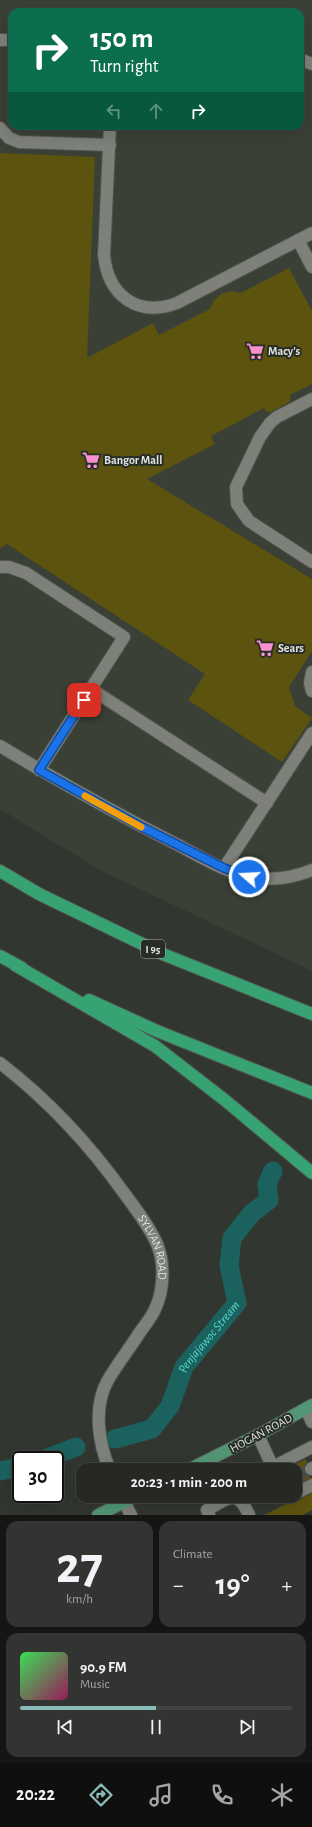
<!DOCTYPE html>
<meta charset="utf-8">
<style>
:root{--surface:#262824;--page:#323431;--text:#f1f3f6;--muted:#a4a6a6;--line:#424441;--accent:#8bbbb9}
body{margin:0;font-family:"Alegreya Sans",sans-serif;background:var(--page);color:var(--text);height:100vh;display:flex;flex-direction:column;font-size:15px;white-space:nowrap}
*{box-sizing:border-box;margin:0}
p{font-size:13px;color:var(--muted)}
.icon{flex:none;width:22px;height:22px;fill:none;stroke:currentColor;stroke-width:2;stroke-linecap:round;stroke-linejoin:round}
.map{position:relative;height:1515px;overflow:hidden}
.side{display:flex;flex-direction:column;gap:6px;padding:6px;background:#151614;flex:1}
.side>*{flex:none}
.hud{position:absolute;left:8px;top:8px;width:296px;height:122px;border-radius:12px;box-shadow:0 4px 16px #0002,0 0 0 1px var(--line);background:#0b6e4f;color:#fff;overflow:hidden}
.speed{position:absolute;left:12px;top:1451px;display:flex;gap:8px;font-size:20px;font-weight:700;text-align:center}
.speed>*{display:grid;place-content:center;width:52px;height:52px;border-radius:50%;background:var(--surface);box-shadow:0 4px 16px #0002,0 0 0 1px var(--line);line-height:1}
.speed .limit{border:2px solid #111;border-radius:6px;background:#fff;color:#111}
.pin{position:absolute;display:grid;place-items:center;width:34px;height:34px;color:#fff;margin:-17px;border-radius:8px;box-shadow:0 2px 6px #0006}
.me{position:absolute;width:44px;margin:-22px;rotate:289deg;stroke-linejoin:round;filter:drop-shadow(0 0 3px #0008)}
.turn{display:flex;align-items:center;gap:14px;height:84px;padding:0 16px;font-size:18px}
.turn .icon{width:52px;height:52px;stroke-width:2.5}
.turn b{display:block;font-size:28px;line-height:34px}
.lanes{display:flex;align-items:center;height:38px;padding:0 16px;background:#0003;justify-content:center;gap:20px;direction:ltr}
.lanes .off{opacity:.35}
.big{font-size:30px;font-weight:700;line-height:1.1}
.side .card{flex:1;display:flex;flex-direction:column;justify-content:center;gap:6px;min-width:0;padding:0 14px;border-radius:12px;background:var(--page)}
.side .dial{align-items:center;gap:0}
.dial b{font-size:52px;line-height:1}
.song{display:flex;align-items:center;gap:12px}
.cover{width:48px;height:48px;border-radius:6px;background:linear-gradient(135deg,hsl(130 70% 55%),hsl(330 70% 35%))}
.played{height:4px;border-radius:2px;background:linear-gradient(90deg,var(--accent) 50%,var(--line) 50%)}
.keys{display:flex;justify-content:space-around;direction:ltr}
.heat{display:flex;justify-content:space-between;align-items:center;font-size:22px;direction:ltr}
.side .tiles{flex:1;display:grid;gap:6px;grid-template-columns:1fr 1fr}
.card:last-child{grid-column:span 2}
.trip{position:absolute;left:76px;top:1463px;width:226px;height:40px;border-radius:12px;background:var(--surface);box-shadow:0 4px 16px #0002,0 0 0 1px var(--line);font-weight:700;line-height:40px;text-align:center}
.tabs{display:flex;height:64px;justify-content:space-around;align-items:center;background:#0f100e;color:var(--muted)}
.tabs .icon{width:28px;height:28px}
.tabs .on{color:var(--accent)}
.tabs b{font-size:18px;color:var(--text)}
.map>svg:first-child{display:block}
</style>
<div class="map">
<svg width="312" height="1515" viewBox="0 0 312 1515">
<rect width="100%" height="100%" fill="#323630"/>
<path fill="#3a4035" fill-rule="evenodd" d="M 0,0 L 312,0 L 312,971 L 100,870 L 0,809 ZM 12,12 L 300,12 L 300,126 L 12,126 Z"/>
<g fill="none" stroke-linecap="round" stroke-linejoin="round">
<g stroke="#1b625e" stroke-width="19">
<path id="s1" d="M 115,1439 L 152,1429 L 170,1406 L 184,1367 L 237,1303 L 229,1266 L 232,1238 L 252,1213 L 269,1200 L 267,1184 L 273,1171"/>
<polyline points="42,1460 76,1447"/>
<polyline points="0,1471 21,1467"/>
</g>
</g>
<g fill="#5c530e">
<polygon points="0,153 95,157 87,358 153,323 159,335 210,309 214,300 221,294 232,291 241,293 289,268 312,311 312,384 290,395 291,398 289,402 271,412 266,412 264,408 211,436 215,444 147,479 312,579 312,651 289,687 295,706 312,718 282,762 188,700 205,674 7,544 0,548"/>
<polygon points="306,1459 307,1462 304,1467 304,1471 306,1475 312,1478 295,1485 295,1470 284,1470"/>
<polygon points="312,1493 312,1510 302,1515 264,1515 292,1501 298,1501"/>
</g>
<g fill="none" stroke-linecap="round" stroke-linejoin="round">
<polyline stroke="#4c504a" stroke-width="12" stroke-dasharray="12 6" stroke-linecap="butt" points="295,1476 311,1469"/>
<g stroke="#51544f" stroke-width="14">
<g id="minor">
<polyline points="0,40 12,40"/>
<polyline points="300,59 312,64"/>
<path d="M 110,126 L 104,255 C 108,295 137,318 177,303 L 312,233"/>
<polyline points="0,128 9,138 19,142 110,145"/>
<polyline points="298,240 312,267"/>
<polyline points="312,399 277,417 270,423 260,437 236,487 237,504 249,521 312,562"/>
<polyline points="0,567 9,567 26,573 124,637 39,770"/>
<polyline points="312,672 310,683 312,691"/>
<polyline points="91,689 267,803"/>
<path d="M 0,746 C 58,781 117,814 178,845 C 201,857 225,872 250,877 C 271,881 292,878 312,870"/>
<polyline points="224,868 312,733"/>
<path id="s2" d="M 0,1063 C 48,1100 89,1144 124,1193 C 136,1209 149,1226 157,1244 C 165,1263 164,1291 155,1309 C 152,1317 145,1325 140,1332 C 130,1348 118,1363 108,1380 C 93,1406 98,1443 110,1470"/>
<polyline points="306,1409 312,1422"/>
<polyline points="258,1435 274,1470"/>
<polyline points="273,1467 312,1447"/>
<polyline points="311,1469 312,1468"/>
<polyline points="295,1494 312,1485"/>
<polyline points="121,1496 131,1515"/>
<path d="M 209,1515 L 207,1510 C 228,1498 237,1488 249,1515"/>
</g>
</g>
<g stroke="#51544f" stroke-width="14">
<g id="major">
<polyline points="188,1470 262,1433 312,1405"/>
<polyline points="98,1515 136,1496"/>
</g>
</g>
<g stroke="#51544f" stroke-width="14">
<g id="highway">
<polyline points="0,871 39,894 165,955 312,1014"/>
<polyline points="0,956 22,968"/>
<polyline points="15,965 155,1046 226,1101 312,1173"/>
<polyline points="89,1000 157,1031 312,1093"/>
</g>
</g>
<use href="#minor" stroke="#7d817a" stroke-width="12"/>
<use href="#major" stroke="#539575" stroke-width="12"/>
<use href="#highway" stroke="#37a272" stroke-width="12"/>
</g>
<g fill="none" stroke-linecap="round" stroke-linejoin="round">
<g stroke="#114b97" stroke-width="10">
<polyline id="route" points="84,700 39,770 142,827 224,868 249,877"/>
</g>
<use href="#route" stroke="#1a73e8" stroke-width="7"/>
<polyline stroke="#f59e0b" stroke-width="7" points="85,796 141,827"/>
</g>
<defs>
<g id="supermarket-bare" transform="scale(1.38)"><path d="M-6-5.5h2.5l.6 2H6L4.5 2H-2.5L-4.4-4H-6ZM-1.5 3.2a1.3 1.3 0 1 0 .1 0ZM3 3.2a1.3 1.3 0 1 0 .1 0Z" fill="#f790ce" stroke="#282c26" stroke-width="2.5" paint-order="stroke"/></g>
</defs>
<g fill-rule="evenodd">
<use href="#supermarket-bare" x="255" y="351"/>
<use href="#supermarket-bare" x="91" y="460"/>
<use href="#supermarket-bare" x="265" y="648"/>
</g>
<g text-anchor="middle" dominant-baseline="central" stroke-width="4" stroke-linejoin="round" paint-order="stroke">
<rect fill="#282c26" stroke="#a8aba7" stroke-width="1" x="141" y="940" width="24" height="18" rx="3"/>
<g font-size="11" font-weight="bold" fill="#dfe2de">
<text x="153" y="949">I 95</text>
</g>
<g font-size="12" font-weight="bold" fill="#dfe2de" stroke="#282c26" text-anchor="start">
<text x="268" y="351">Macy's</text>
<text x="104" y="460">Bangor Mall</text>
<text x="278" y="648">Sears</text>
</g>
<g font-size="12" fill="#dfe2de" stroke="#282c26">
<text stroke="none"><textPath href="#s2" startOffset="243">SYLVAN ROAD</textPath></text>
<text transform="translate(261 1433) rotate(-28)">HOGAN ROAD</text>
</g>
<g font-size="13" font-style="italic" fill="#51d6ce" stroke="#282c26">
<text stroke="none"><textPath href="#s1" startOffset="148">Penjajawoc Stream</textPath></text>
</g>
</g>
</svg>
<div class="speed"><div class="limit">30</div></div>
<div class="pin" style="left:84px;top:700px;background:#d93025"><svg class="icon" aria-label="arrive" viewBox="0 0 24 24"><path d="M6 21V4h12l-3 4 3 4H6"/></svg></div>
<svg class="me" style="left:249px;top:877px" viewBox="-20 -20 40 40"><circle r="17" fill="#1a73e8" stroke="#fff" stroke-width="3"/><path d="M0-11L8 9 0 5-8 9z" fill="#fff"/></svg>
<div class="trip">20:23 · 1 min · 200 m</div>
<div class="hud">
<div class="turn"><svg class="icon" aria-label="right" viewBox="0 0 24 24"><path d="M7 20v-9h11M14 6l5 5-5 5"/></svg><div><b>150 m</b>Turn right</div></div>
<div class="lanes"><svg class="icon off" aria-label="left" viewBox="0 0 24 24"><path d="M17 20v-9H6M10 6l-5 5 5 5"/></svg><svg class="icon off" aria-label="ahead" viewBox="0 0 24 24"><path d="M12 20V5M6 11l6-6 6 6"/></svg><svg class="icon" aria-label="right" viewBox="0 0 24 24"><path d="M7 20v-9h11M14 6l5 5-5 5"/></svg></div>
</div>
</div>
<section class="side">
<div class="tiles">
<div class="card dial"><b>27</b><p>km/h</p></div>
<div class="card"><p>Climate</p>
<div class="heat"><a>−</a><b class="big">19°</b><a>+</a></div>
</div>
<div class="card">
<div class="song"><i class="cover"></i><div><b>90.9 FM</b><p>Music</p></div></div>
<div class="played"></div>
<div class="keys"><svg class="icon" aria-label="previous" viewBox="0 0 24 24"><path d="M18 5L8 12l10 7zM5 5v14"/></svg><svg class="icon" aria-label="pause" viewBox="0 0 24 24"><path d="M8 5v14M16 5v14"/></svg><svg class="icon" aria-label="next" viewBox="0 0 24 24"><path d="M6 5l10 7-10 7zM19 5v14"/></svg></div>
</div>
</div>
</section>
<nav class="tabs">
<b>20:22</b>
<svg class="icon on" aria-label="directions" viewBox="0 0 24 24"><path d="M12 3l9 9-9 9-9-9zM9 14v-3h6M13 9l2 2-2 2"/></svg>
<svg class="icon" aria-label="music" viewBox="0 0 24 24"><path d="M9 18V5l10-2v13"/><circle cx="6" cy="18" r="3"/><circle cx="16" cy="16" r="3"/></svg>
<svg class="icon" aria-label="phone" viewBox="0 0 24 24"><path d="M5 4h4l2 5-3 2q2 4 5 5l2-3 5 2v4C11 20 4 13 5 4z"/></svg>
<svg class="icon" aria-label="climate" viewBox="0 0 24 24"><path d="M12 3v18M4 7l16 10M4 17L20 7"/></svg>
</nav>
